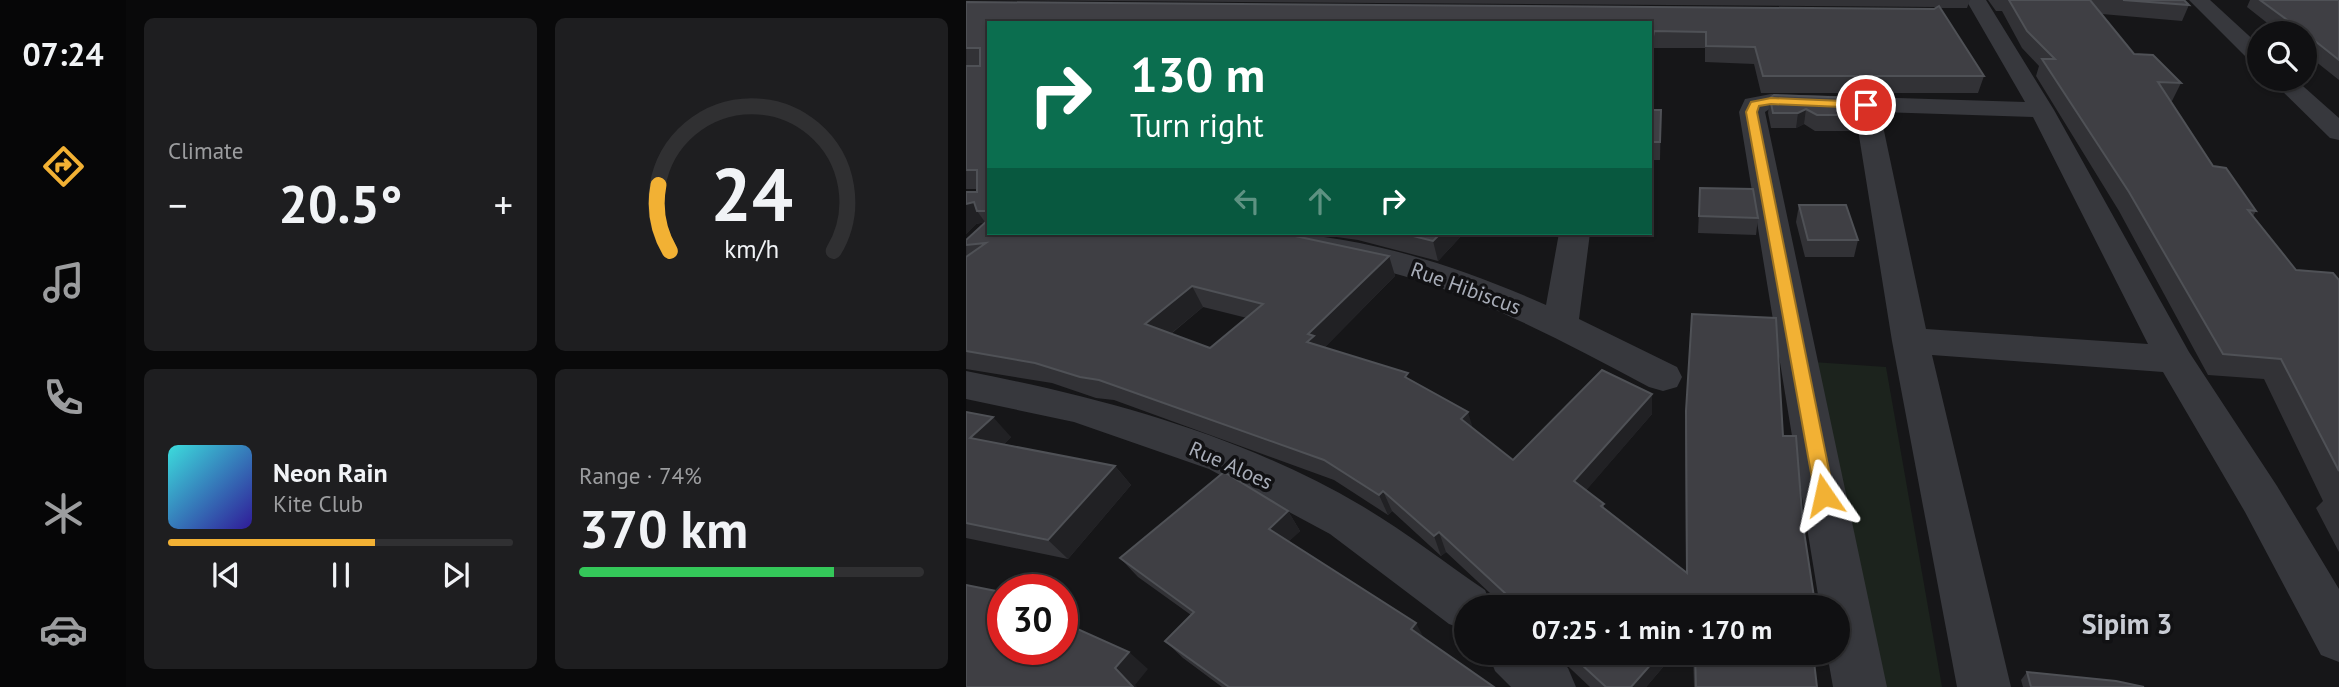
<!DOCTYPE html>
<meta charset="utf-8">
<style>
:root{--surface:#101012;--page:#1e1e20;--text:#f1f3f6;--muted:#9c9d9f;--line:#303032;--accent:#f2b134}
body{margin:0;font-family:"PT Sans",sans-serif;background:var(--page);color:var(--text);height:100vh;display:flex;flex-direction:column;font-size:26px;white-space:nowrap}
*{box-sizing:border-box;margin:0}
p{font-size:23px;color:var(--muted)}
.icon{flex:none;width:38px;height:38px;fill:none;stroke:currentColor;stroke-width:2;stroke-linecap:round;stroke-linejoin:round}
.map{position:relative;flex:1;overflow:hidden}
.details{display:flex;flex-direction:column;gap:18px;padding:18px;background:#09090a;width:840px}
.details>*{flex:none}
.guide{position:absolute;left:21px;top:21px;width:665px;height:214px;border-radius:0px;box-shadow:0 2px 5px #0004,0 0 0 2px var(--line);background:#0b6e4f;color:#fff;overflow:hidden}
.controls{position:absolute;left:1281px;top:21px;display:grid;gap:14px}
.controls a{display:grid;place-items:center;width:70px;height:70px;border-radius:50%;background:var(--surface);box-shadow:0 2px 5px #0004,0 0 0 2px var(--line);font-size:35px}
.speed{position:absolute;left:21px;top:574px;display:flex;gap:14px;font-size:35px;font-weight:700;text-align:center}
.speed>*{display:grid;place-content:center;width:91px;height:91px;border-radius:50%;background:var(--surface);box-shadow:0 2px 5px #0004,0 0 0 2px var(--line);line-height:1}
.speed .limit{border:10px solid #d22;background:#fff;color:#111}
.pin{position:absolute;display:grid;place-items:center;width:60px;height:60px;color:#fff;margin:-30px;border:4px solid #fff;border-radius:50%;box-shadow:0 2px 7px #0007}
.me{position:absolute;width:77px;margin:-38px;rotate:349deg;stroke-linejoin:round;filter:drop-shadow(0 0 5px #0008)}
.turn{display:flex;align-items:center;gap:24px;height:147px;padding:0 28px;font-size:32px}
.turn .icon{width:91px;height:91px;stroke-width:2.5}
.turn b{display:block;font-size:49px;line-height:60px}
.lanes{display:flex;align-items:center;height:66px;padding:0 28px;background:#0003;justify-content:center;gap:35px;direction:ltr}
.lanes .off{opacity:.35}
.big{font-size:52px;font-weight:600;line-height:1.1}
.details .card{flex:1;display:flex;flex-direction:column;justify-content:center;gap:10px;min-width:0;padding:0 24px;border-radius:10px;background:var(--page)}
.details .dial{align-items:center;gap:0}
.dial svg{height:182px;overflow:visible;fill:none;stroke:var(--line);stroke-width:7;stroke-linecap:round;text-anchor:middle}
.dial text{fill:var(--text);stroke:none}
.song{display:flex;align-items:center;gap:21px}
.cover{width:84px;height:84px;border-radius:10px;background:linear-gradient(135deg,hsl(180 70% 55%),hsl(250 70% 35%))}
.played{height:7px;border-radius:4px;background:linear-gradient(90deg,var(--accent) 60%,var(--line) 60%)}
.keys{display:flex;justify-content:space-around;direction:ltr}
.heat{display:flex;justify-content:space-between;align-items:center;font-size:38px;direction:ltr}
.charge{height:10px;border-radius:5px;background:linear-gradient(90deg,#34c759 74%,var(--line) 0)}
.details .tiles{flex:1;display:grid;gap:18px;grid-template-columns:repeat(2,1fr)}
.trip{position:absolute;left:488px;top:595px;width:396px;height:70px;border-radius:35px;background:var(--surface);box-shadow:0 2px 5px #0004,0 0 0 2px var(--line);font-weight:600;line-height:70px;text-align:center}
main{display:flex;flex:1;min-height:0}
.tabs{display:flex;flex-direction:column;width:126px;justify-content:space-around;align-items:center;background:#060607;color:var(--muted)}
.tabs .icon{width:49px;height:49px}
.tabs .on{color:var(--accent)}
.tabs b{font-size:32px;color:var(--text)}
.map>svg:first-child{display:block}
</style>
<main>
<nav class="tabs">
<b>07:24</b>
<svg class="icon on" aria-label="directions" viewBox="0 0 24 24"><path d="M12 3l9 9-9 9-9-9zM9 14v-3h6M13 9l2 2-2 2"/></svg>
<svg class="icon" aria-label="music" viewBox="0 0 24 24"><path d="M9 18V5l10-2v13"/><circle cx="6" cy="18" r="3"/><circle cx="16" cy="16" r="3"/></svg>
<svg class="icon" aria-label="phone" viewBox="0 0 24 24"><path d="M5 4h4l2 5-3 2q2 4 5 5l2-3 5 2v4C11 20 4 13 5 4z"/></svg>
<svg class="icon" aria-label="climate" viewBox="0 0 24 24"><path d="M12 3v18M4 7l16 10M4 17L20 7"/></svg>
<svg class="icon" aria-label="car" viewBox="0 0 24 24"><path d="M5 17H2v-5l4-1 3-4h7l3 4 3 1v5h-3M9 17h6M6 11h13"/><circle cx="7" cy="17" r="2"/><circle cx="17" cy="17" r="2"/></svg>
</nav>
<section class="details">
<div class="tiles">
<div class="card"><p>Climate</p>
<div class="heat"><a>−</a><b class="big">20.5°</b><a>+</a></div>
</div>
<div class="card dial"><svg viewBox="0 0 100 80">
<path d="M14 69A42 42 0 1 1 86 69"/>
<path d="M14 69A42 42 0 0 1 9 40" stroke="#f2b134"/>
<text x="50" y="56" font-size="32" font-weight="700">24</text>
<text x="50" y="72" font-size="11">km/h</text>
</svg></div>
<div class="card">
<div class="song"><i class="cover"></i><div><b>Neon Rain</b><p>Kite Club</p></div></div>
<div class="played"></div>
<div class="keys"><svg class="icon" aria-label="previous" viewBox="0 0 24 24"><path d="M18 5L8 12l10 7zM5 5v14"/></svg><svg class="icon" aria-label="pause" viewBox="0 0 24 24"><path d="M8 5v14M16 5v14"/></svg><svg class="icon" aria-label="next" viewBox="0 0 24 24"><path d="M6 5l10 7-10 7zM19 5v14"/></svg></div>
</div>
<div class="card"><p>Range · 74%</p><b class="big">370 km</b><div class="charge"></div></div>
</div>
</section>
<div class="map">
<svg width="1373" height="687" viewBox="0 0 1373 687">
<rect width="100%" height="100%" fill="#161618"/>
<polygon fill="#1c231d" points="847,362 920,367 976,687 912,687"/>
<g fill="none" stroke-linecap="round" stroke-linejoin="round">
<g fill="#37383d" fill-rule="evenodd">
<path d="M 1000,0 L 1020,0 L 1088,110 L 1223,352 L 1311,486 L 1373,589 L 1373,662 L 1355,655 L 1279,512 L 1197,372 L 966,355 L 1045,687 L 991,687 L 926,341 L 889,111 L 805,108 L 799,112 L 921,687 L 867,687 L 861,653 L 872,653 L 872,607 L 854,607 L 773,112 L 779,99 L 805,94 L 1059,102 ZM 914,112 L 1067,117 L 1182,344 L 960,329 Z"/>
<polygon points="1223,0 1244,0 1293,45 1293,64 1285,62"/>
<polygon points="1304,79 1329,79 1373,118 1373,140 1364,138"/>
<path d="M 274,233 C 378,228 485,263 580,305 L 593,233 L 624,233 L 613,319 L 711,367 L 716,377 L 711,387 L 697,391 L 683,387 C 608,347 532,306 451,280 C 394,262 336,254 279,240 Z"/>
<path d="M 0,371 C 138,398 273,434 396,506 C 438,531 478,562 519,590 L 526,607 L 500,607 L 500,630 L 483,624 L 364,534 L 243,469 L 108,422 L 0,399 Z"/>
<polygon points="522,653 586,653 602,668 610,687 545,687 529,671"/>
</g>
</g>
<g fill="#323236" fill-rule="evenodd">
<path d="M 0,0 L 1004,0 L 1001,8 L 974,8 L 1018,76 L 1012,93 L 795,93 L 788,64 L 739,62 L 739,48 L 688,48 L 684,23 L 23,23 L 23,233 L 423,256 L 429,276 L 358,348 L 444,380 L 547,460 L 686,394 L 686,414 L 620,490 L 638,504 L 638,509 L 720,572 L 719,431 L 720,411 L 817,436 L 837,525 L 848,597 L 845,607 L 539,607 L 480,552 L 475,556 L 426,511 L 422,515 L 368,480 L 148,400 L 130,398 L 86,383 L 0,369 L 0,240 L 19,222 L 10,224 L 0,234 L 0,192 L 11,192 L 11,189 L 0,189 L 0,2 L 968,9 L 971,7 ZM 237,307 L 281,318 L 244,348 L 205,334 Z"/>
<polygon points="1022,0 1218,0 1223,5 1216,21 1136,14 1168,54 1215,83 1206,101 1204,101 1247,166 1290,211 1287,216 1330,270 1373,280 1373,552 1350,508 1357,501 1298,379 1242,375 1153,211 1070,76 1073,66 1056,48 1036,11 1030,11"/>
<polygon points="1284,0 1373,0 1373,80 1339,53 1339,33 1314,33 1281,7"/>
<polygon points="804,98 893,115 890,131 849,131 838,124 830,128 805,128 802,113"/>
<polygon points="684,110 695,110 694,160 684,160"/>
<polygon points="734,188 792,218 790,235 732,233"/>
<polygon points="833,205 892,240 888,257 839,257 830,222"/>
<polygon points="342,233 498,233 472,261 392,240"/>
<polygon points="0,412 45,437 38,444 149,466 165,485 102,559 0,538"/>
<polygon points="322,511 334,531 322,542 528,687 256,687 217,658 199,641 225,615 172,577 154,558"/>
<polygon points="588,653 709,653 680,687 624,687"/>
<polygon points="727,653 847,653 851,687 728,687"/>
<polygon points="1061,672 1178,687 1057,687 1055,680"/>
</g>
<g fill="#212124">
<polygon points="688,31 688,48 684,72 684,54"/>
<polygon points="840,109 838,124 830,128 832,113"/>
<polygon points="8,202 11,211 19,222 10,224 0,234 0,204"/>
<polygon points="475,233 498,233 472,261 467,241"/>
<polygon points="423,256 429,276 354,352 341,342 342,334"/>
<polygon points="226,286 237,307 192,344 179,324"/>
<polygon points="686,394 686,414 611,501 608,481"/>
<polygon points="502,412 508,432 495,419"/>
<polygon points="27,417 45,437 24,458 4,438"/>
<polygon points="149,466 165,485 102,559 82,540"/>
<polygon points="417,491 426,511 422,515 413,495"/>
<polygon points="322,511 334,531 315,549 303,529"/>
<polygon points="473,532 480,552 475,556 468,536"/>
<polygon points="450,623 459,640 445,629"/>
<polygon points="163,652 182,669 169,685 171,687 167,687 149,668"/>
<polygon points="695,653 709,653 680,687 665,687"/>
</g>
<g fill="#3f3f44" stroke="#4f5156" stroke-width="2" fill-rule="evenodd">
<polygon points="1043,0 1124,0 1168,54 1187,55 1215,83 1192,82 1247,166 1260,168 1290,211 1282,210 1330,270 1367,273 1373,280 1373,471 1315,359 1257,354 1163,192 1076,59 1089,59 1061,31"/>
<polygon points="1157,0 1218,0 1223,5"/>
<polygon points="1294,0 1373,0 1373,60 1339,33"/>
<polygon points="0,2 968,9 973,6 1018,76 797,76 789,47 740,46 740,32 688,31 684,54 684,23 23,23 23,211 11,211 8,202 0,204 0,192 11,192 11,170 0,170 0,66 14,66 14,48 0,48"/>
<polygon points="808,95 889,98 893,115 851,115 840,109 832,113 807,113 804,98"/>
<polygon points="684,110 695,110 694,142 684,142"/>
<polygon points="734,188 787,189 792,218 733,216"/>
<polygon points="833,205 880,205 892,240 842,240"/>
<path d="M 23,219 L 23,233 L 315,233 L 423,256 L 342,334 L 348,336 L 341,342 L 442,373 L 439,377 L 502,412 L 495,419 L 547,460 L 636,370 L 686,394 L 608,481 L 638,504 L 635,506 L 721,573 L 720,411 L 726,314 L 810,318 L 817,436 L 830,436 L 837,525 L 848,597 L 840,597 L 841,607 L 554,607 L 473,532 L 468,536 L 417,491 L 413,495 L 358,460 L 133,380 L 114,377 L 69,363 L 0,351 L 0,257 L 20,243 L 0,245 L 0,240 ZM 226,286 L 297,304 L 244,348 L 179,324 Z"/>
<polygon points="435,233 475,233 467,241"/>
<polygon points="0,412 27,417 4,438 149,466 82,540 0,523"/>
<polygon points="258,472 322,511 303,529 450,623 445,629 528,687 263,687 199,641 228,612 154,558"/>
<polygon points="0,585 30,591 37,595 37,649 96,649 96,622 163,652 149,668 167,687 0,687"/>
<polygon points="603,653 695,653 665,687 640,687"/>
<polygon points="729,653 847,653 851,687 730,687"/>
<polygon points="1061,672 1150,681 1178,687 1065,687"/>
</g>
<polygon fill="#f2b134" stroke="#9d7322" stroke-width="2" points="805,98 900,102 905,105 900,108 805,104 793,106 791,112 868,495 865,501 851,501 849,495 780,112 785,102"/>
<g text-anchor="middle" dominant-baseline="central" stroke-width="7" stroke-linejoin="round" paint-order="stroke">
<g font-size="21" fill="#a8adb8" stroke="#111113">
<text transform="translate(500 288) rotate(20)">Rue Hibiscus</text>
<text transform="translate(265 465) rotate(24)">Rue Aloes</text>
</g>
<g font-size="28" font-weight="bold" fill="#c9ccd4" stroke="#111113">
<text x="1161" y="623">Sipim 3</text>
</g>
</g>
</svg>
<div class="controls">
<a><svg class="icon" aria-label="search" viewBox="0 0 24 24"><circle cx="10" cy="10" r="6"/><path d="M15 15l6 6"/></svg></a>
</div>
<div class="speed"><div class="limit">30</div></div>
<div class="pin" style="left:900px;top:105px;background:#d93025"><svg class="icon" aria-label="arrive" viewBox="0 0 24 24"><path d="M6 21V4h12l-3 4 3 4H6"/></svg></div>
<svg class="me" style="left:858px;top:495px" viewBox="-20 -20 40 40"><path d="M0-17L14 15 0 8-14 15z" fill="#f2b134" stroke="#fff" stroke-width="4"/></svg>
<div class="trip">07:25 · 1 min · 170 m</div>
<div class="guide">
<div class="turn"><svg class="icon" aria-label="right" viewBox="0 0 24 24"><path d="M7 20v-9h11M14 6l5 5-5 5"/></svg><div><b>130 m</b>Turn right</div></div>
<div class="lanes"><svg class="icon off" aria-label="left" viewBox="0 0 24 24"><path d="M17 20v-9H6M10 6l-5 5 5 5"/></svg><svg class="icon off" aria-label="ahead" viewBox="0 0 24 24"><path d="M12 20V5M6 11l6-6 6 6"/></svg><svg class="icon" aria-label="right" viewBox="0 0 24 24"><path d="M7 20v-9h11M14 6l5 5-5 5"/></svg></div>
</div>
</div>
</main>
